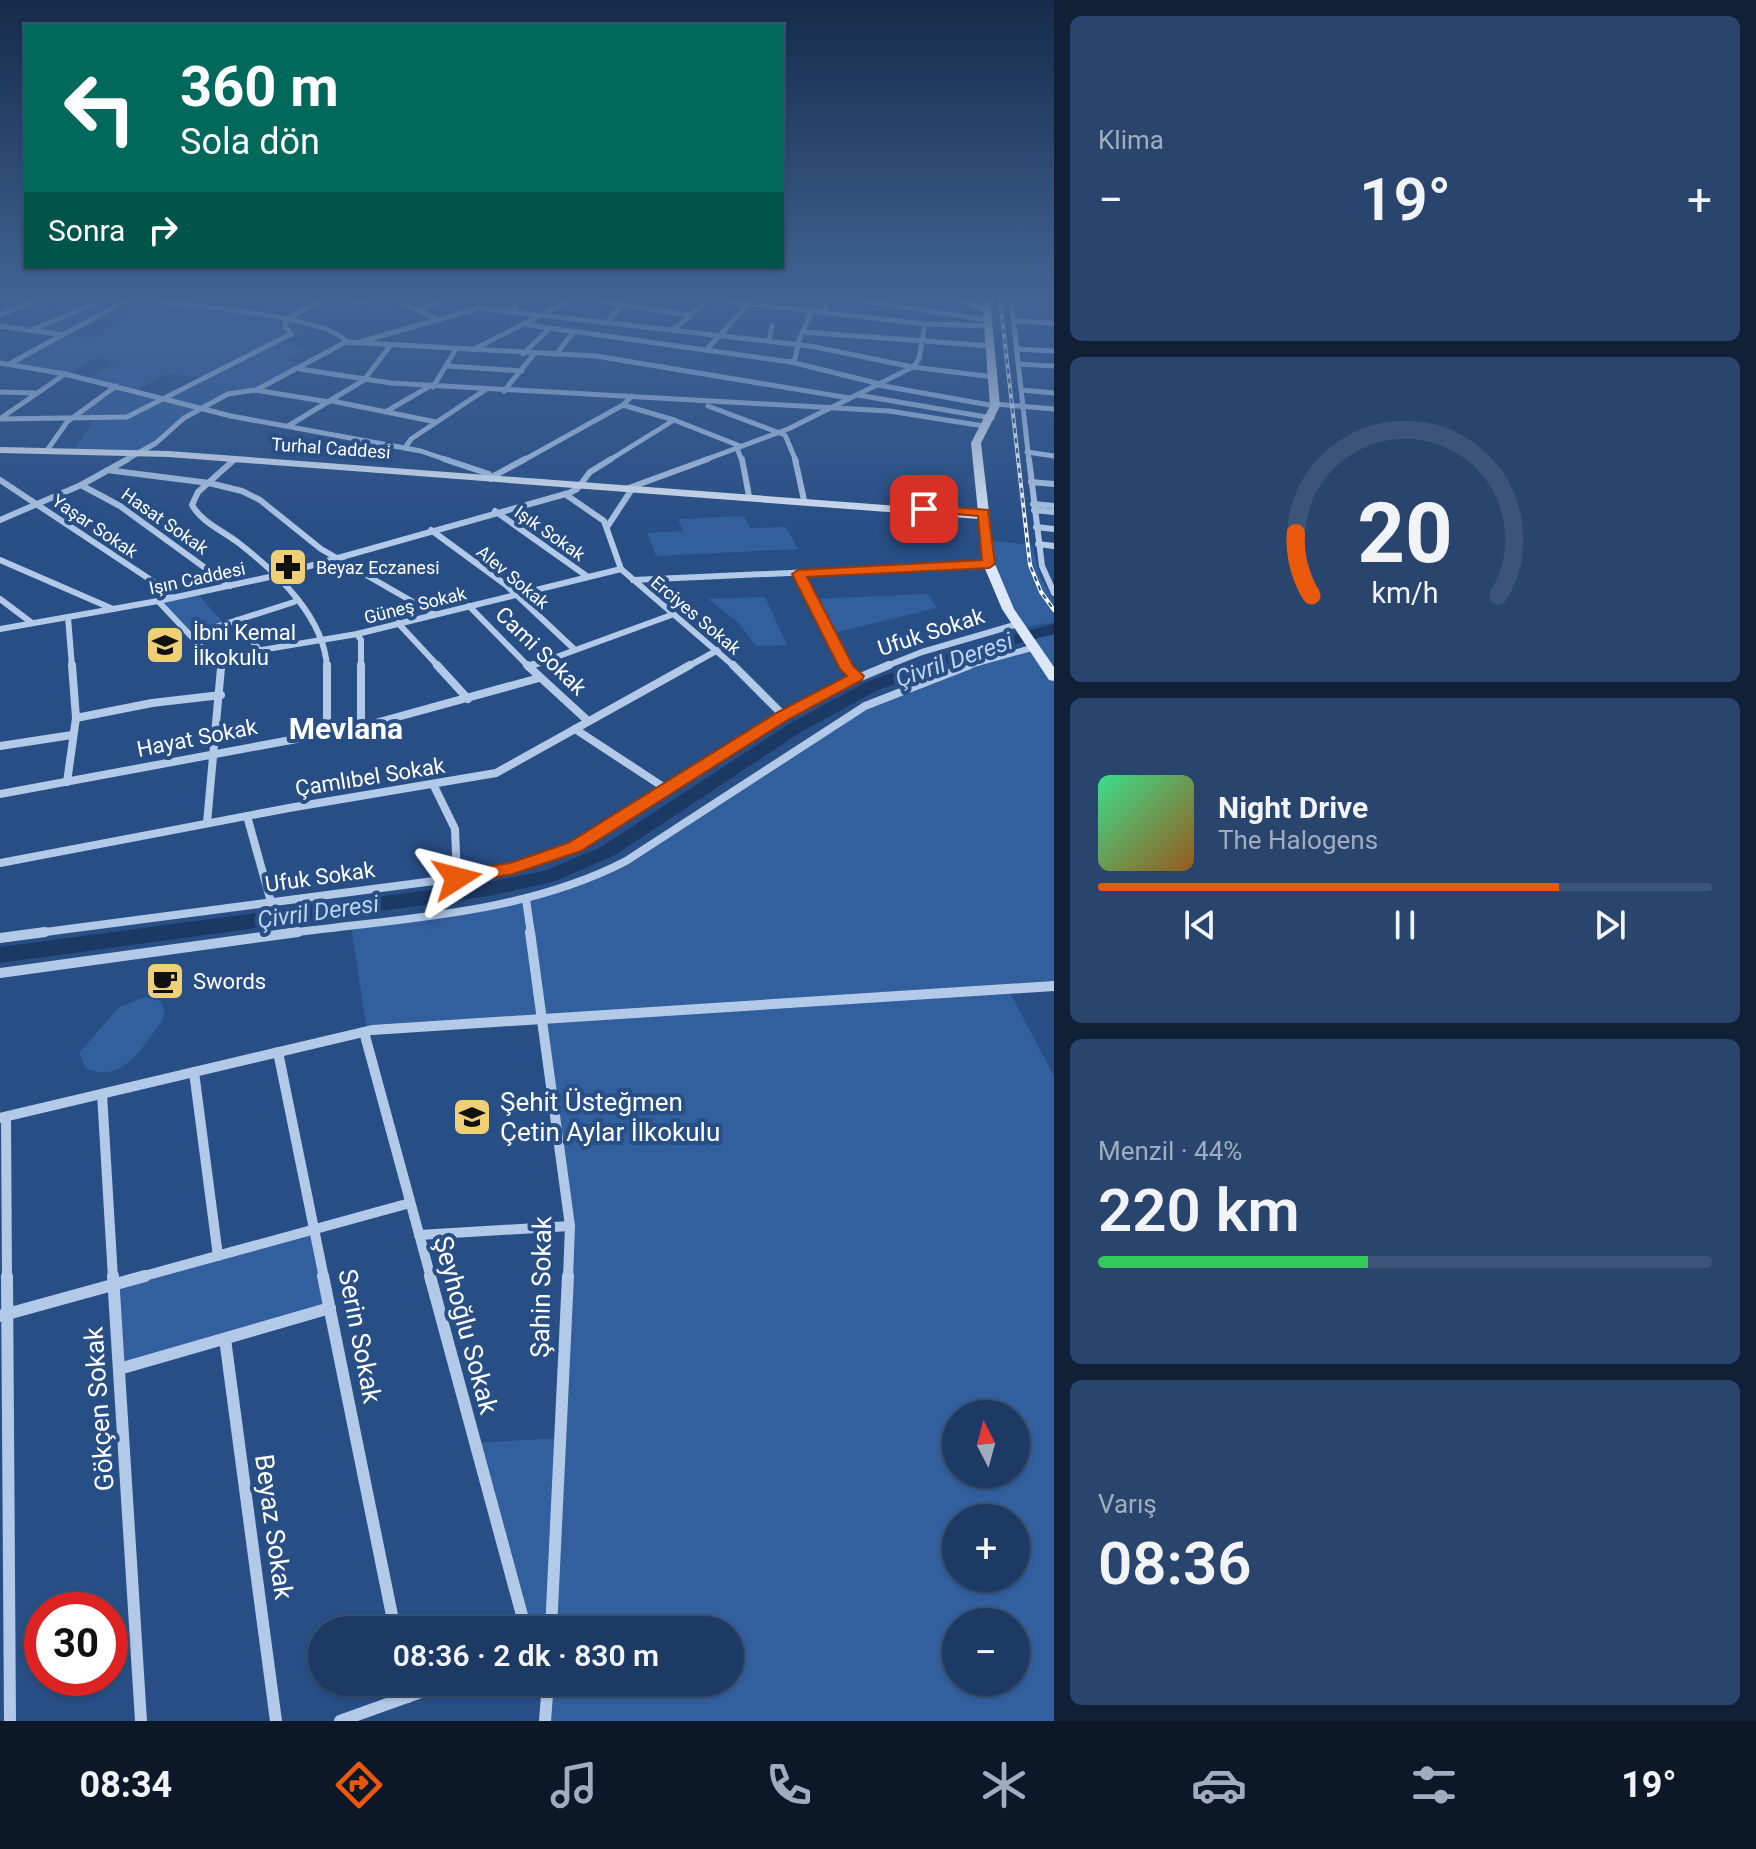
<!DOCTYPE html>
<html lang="tr">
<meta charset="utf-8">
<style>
:root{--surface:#1d3a64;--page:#2a456d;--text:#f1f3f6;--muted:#a0adbf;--line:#3b5478;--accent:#ea580c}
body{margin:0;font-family:Roboto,sans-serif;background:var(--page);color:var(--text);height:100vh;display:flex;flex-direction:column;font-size:30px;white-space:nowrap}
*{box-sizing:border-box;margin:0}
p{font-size:26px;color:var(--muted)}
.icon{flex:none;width:44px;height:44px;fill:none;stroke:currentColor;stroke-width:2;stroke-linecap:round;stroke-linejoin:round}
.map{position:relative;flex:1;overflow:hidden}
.details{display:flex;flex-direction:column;gap:16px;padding:16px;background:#102037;width:702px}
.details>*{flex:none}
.banner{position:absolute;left:24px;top:24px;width:760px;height:244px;border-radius:0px;box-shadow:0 2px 6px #0004,0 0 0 2px var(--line);background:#00695c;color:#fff;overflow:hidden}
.needle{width:52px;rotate:354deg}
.tools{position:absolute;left:942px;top:1400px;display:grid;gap:16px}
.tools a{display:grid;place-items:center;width:88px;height:88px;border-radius:50%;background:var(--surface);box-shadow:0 2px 6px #0004,0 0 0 2px var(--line);font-size:40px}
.speed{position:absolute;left:24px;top:1592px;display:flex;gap:16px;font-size:40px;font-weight:700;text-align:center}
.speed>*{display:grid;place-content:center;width:104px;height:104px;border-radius:50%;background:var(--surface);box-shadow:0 2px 6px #0004,0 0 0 2px var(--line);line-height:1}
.speed .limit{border:12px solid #d22;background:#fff;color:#111}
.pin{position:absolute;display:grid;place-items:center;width:68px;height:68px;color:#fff;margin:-34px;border-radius:16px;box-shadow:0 4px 12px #0006}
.me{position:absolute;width:88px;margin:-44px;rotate:81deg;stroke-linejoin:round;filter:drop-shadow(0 0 6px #0008)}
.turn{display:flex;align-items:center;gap:28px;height:168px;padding:0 24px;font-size:36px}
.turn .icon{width:104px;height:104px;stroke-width:2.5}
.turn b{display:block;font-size:56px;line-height:68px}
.then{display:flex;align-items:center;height:76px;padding:0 24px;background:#0003;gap:16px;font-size:30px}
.big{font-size:60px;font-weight:600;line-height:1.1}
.details .widget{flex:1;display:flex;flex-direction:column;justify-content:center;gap:12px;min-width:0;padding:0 28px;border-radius:12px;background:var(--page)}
.details .dial{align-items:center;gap:0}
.dial svg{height:208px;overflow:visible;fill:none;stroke:var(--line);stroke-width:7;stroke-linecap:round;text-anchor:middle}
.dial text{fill:var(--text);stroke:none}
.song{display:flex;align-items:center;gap:24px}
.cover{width:96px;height:96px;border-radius:12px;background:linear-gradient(135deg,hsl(150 70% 55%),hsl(30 70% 35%))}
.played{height:8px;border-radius:4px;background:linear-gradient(90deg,var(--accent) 75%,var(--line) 75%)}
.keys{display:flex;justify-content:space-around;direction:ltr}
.heat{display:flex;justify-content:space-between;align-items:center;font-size:44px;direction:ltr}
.charge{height:12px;border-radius:6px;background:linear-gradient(90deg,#34c759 44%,var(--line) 0)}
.trip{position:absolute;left:308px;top:1616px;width:436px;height:80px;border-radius:40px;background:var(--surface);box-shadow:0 2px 6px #0004,0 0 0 2px var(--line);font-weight:600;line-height:80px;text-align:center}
.tabs{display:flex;height:128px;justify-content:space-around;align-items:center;background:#0c1728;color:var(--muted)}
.tabs .icon{width:56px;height:56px}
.tabs .active{color:var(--accent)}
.tabs b{font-size:36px;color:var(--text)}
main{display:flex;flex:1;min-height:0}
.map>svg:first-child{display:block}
</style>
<main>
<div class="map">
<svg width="1054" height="1721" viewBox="0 0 1054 1721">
<rect width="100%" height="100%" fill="#274e85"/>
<g fill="#325f9d" fill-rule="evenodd">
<path d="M 0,299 L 129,299 L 67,335 L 89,338 L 156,303 L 135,299 L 222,299 L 237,303 L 226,309 L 281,317 L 317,327 L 278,342 L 310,349 L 286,359 L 305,365 L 271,385 L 237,391 L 187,416 L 168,434 L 138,452 L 74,450 L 94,420 L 71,419 L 115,386 L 88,379 L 117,361 L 96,358 L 68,374 L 9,364 L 62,337 L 33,329 L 66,313 L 46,310 L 58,304 L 39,300 L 0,315 ZM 169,373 L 199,379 L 166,397 L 136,390 Z"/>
<polygon points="744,516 750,528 786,527 798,549 656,556 647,533 683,531 678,519"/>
<polygon points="986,540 1032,545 1040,576 1054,601 1054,622 1021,628 1008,609"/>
<polygon points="197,593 224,624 191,635 158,601"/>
<polygon points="928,594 937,608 830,634 812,599"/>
<polygon points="765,597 787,645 756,646 739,623 708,599"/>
<path d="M 1054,635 L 1054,986 L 1008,989 L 1054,1076 L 1054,1721 L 545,1721 L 548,1682 L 730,1682 L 730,1630 L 526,1630 L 475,1443 L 560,1438 L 570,1226 L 543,1019 L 367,1031 L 351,926 L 489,906 L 608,871 L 816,736 L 917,683 L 1034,648 L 1029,639 ZM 956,1414 L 1016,1414 L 1016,1474 L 956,1474 ZM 956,1518 L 1016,1518 L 1016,1578 L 956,1578 ZM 956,1622 L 1016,1622 L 1016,1682 L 956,1682 Z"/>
<path d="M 145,997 L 160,1001 L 165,1012 L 163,1020 C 144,1044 123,1086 86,1068 L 79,1053 L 119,1007 Z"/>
<polygon points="314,1230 330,1308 119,1369 112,1284"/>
</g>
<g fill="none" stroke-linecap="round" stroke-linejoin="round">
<polygon fill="#1c3966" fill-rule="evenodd" points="1054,624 1054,634 972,655 878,690 801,732 615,855 556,881 489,896 0,963 0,947 489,882 544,871 601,847 789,724 866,682 960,649"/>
<g stroke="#b2c9e8" stroke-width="5">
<path d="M 135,299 C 170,303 332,316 346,342"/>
<polyline points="309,299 367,302 381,299"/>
<polyline points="391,299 438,319"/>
<polyline points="586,299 689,315"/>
<polyline points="708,299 925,324 989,326"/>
<polyline points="850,299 988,320"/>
<polyline points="1011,299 1029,461"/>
<polyline points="418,310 447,299"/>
<polyline points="513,312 517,299"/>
<polyline points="824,312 829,299"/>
<polyline points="0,315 39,299"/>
<polyline points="1015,321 1054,323"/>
<polyline points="606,323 628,299"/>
<polyline points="528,325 791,362 880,384"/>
<polyline points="0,326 63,335"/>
<polyline points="32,330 105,299"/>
<polyline points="673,330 709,300"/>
<polyline points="803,332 991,346"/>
<polyline points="769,341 772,325"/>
<polyline points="346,342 596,356 849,398"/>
<polyline points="356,343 479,308 810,346 913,367 994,377"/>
<polyline points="1016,349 1054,351"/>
<polyline points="472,350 573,299"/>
<polyline points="706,350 749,304"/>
<polyline points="523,354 550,328"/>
<polyline points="556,354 574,332"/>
<polyline points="791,362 795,359 799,340 812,311"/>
<polyline points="0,363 65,374 231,416 421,451 450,461"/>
<polyline points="9,364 129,299"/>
<polyline points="1018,364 1054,366"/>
<polyline points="448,366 522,371"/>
<polyline points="300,369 391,383 889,411 984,426"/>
<polyline points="878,385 995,406"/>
<polyline points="433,387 456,349"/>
<polyline points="258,389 346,342"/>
<polyline points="1021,390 1054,393"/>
<polyline points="504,391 534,354"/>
<polyline points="0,392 35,393"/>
<polyline points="858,395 992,418"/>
<polyline points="332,401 436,422"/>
<polyline points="995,404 1054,409"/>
<polyline points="623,405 674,420 740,446"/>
<polyline points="708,406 785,435 796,461"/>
<polyline points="387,411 430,386"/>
<polyline points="1,418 65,374"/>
<polyline points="0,419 127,417 291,334 285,326 286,320 322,299"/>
<polyline points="288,426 364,380 390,346"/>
<polyline points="405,448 411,439 485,390"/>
<polyline points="737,448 742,461"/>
<polyline points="48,449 67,422 116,386"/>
<polyline points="1027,452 1054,456"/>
<polyline points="124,461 156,443 184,418 228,394 255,390 329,402"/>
<polyline points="522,461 623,405 632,396"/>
<polyline points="608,461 674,420"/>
<polyline points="702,461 788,429 913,367 919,359 925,324"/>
</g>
<g stroke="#b2c9e8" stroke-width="6">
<path d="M 235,459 L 198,492 L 192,505 C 203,524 224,531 240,544 C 278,574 324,617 327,667"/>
<polyline points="444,459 489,474 491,479"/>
<polyline points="742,459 749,496"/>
<polyline points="795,459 804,500"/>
<polyline points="1029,459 1042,566 1054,593"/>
<polyline points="107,470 209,483 242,491 260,500 321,549 434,614"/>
<polyline points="492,477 525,459"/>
<polyline points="0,480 163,588 172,598"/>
<polyline points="1031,482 1054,484"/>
<polyline points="81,485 120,506 230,586"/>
<polyline points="626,489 708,459"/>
<polyline points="565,494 604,521 621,569 735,667"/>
<polyline points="1033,504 1054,506"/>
<polyline points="1034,510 1054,512"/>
<polyline points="495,511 588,577"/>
<polyline points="0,520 81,485 128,459"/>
<polyline points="607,527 632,489"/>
<polyline points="1036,527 1054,529"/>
<polyline points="431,530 506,585 574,649"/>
<polyline points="1038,544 1054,546"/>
<polyline points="0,560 113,609"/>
<polyline points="798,574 846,667"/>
<polyline points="633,580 989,564"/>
<polyline points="0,599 32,623"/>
<polyline points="158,601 220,667"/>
<polyline points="469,606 529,667"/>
<polyline points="68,617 72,667"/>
<polyline points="237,620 260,651"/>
<polyline points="398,623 439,667"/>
<polyline points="0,629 158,601 274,576 569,493 577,489 590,472 611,459"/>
<polyline points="357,634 361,640 361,667"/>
<polyline points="191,635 294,602"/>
<polyline points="213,658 357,634 621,569"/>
<polyline points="529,667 674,614"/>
<polyline points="687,667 718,650"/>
<polyline points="884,667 922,652 1018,624"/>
<polyline points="963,667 1035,647"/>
</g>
<g stroke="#b2c9e8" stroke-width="8">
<polyline points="361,665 361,727"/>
<polyline points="437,665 468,699"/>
<polyline points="527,665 588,721"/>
<polyline points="733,665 784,716"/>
<polyline points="845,665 857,676"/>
<polyline points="529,667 533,665"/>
<polyline points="76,718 152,703 221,695"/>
<polyline points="575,729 668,790"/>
<polyline points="327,732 327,665"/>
<polyline points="0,746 72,735"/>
<polyline points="67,782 76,718 72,665"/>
<polyline points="433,784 455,829 457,878"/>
<polyline points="0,794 361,727 539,678"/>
<polyline points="247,816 271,902"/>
<polyline points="207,823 221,668 219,665"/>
<polyline points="0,863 289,808 496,773 690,665"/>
<polyline points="526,899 531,934"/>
<polyline points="30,934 457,878 537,862 590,840 784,716 832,689 889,665"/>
<path d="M 284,934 C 398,918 522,915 626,861 L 865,706 L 970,665"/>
</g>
<g stroke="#b2c9e8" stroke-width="10">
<polyline points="530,932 570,1226 568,1278"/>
<polyline points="0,938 45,932"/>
<polyline points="0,973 298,932"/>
<polyline points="364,1032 431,1278"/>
<polyline points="278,1052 324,1278"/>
<polyline points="194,1072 218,1256"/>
<polyline points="102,1094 113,1278"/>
<polyline points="6,1117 7,1278"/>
<polyline points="0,1118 372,1030 1054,986"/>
<polyline points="419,1235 570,1226"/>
<polyline points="137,1278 410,1203"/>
</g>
<g stroke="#b2c9e8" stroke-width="12">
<polyline points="7,1276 10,1721"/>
<polyline points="113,1276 141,1721"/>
<polyline points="323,1276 395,1630"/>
<polyline points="430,1276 526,1630"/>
<polyline points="0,1316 145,1276"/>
<polyline points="225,1339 276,1721"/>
<polyline points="119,1369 330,1308"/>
<polyline points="551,1630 568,1276"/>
<polyline points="405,1682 408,1697"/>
<polyline points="340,1721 449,1682"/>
<polyline points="545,1721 548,1682"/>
</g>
<polygon fill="#dce7f7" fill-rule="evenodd" points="954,299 966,299 983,306 982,299 990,299 1000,406 981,443 995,564 1014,609 1054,667 1054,681 1049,680 1002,609 983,564 979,519 169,457 0,453 0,447 169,451 978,512 971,443 990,406 983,312"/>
<g stroke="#fff" stroke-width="4">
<polyline id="rail" points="1000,299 1030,565 1041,592 1054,610"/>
</g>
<use href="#rail" stroke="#274e85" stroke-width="2" stroke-dasharray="5" stroke-linecap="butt"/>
</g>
<linearGradient id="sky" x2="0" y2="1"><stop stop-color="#152b49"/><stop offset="0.55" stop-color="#416394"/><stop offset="1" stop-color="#416394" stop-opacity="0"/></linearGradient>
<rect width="1054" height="540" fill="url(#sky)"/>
<polygon fill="#ea580c" stroke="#983908" stroke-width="2" points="924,505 988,510 995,564 989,568 807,577 853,666 864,676 862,680 789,719 581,851 513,874 457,884 450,882 447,878 450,873 510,863 568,843 778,712 847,676 840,669 792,574 798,570 982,560 978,516 920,511 920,506"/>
<defs>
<g id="pharmacy-square" transform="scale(2)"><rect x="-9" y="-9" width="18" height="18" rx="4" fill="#f0d077" stroke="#274e85"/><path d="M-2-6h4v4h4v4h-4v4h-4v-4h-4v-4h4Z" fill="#111"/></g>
<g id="school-square" transform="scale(2)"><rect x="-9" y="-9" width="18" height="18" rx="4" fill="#f0d077" stroke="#274e85"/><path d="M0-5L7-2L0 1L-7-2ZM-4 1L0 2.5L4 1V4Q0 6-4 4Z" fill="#111"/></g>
<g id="cafe-square" transform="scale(2)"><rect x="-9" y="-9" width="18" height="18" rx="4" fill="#f0d077" stroke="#274e85"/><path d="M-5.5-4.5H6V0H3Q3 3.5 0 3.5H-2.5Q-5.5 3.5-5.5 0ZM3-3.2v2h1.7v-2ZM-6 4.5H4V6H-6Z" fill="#111"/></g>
</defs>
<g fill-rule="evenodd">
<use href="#pharmacy-square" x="288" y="567"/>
<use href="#school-square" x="165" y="645"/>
<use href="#cafe-square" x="165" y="981"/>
<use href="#school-square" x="472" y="1117"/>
</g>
<g text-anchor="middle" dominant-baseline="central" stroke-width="8" stroke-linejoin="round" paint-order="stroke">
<g font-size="18" fill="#fff" stroke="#274e85">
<text transform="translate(331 448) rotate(4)">Turhal Caddesi</text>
<text transform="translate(165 521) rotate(35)">Hasat Sokak</text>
<text transform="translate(95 526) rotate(34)">Yaşar Sokak</text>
<text transform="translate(550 533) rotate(35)">Işık Sokak</text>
<text transform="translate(513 577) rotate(40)">Alev Sokak</text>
<text transform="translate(197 578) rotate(-12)">Işın Caddesi</text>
<text transform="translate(415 605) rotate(-14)">Güneş Sokak</text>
<text transform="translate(696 615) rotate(40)">Erciyes Sokak</text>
</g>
<g font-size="18" fill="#fff" stroke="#274e85" text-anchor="start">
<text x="316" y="567">Beyaz Eczanesi</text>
</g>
<g font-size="22" fill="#fff" stroke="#274e85" text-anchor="start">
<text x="193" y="632">İbni Kemal<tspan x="193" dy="25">İlkokulu</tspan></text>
<text x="193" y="981">Swords</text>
</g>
<g font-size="22" fill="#fff" stroke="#274e85">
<text transform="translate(931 632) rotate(-18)">Ufuk Sokak</text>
<text transform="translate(541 651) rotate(44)">Cami Sokak</text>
<text transform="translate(197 738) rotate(-11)">Hayat Sokak</text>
<text transform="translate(370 777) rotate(-9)">Çamlıbel Sokak</text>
<text transform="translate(320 877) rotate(-8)">Ufuk Sokak</text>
</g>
<g font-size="24" font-style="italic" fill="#bdd3ef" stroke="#274e85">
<text transform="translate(954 660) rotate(-19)">Çivril Deresi</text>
<text transform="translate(318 912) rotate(-8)">Çivril Deresi</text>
</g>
<g font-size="26" fill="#fff" stroke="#274e85" text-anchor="start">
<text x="500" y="1102">Şehit Üsteğmen<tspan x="500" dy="30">Çetin Aylar İlkokulu</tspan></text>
</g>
<g font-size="26" fill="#fff" stroke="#274e85">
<text transform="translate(541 1287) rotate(-89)">Şahin Sokak</text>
<text transform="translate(466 1325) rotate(75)">Şeyhoğlu Sokak</text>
<text transform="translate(360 1336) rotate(79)">Serin Sokak</text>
<text transform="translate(99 1409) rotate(-94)">Gökçen Sokak</text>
<text transform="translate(274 1527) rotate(82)">Beyaz Sokak</text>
</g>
<g font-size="30" font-weight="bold" fill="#fff" stroke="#274e85">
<text x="346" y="728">Mevlana</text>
</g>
</g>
</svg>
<div class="tools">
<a><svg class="needle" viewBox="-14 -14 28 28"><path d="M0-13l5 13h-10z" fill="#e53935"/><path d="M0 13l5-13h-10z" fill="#a0adbf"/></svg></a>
<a>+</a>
<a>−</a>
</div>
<div class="speed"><div class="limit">30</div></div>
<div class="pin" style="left:924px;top:509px;background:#d93025"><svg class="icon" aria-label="arrive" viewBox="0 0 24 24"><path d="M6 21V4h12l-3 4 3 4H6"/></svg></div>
<svg class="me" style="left:457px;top:878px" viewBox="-20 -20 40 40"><path d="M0-17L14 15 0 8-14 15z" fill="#ea580c" stroke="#fff" stroke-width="4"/></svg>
<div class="trip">08:36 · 2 dk · 830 m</div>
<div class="banner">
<div class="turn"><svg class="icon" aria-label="left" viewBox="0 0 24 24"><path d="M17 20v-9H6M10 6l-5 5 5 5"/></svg><div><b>360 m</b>Sola dön</div></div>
<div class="then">Sonra<svg class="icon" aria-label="right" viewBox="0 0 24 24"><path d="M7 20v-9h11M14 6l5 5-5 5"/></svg></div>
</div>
</div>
<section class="details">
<div class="widget"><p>Klima</p>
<div class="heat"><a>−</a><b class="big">19°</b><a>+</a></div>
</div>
<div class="widget dial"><svg viewBox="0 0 100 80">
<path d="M14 69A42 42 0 1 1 86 69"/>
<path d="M14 69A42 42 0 0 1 8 45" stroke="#ea580c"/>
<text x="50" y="56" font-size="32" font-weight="700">20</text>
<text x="50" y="72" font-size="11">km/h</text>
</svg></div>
<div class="widget">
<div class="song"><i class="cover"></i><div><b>Night Drive</b><p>The Halogens</p></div></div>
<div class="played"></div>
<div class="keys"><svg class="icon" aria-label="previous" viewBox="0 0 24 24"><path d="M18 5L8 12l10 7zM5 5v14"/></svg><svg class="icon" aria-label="pause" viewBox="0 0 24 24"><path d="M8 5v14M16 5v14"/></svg><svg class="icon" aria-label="next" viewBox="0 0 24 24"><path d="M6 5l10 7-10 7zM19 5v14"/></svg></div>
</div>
<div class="widget"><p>Menzil · 44%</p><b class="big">220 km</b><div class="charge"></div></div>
<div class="widget"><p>Varış</p><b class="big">08:36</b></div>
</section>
</main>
<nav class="tabs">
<b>08:34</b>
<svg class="icon active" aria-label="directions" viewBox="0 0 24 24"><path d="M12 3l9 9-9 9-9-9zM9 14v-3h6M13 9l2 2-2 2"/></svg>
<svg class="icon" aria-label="music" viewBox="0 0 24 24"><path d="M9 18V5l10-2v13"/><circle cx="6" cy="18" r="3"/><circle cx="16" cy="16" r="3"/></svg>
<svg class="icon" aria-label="phone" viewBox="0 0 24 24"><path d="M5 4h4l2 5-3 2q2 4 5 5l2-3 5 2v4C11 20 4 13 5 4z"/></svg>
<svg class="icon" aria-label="climate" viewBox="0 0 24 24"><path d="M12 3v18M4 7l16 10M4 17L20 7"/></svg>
<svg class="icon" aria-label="car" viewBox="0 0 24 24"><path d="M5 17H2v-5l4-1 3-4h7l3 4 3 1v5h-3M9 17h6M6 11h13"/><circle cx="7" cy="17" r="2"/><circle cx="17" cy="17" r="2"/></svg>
<svg class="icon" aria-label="filters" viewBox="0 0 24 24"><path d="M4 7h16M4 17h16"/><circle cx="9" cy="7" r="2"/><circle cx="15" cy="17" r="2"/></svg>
<b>19°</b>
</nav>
